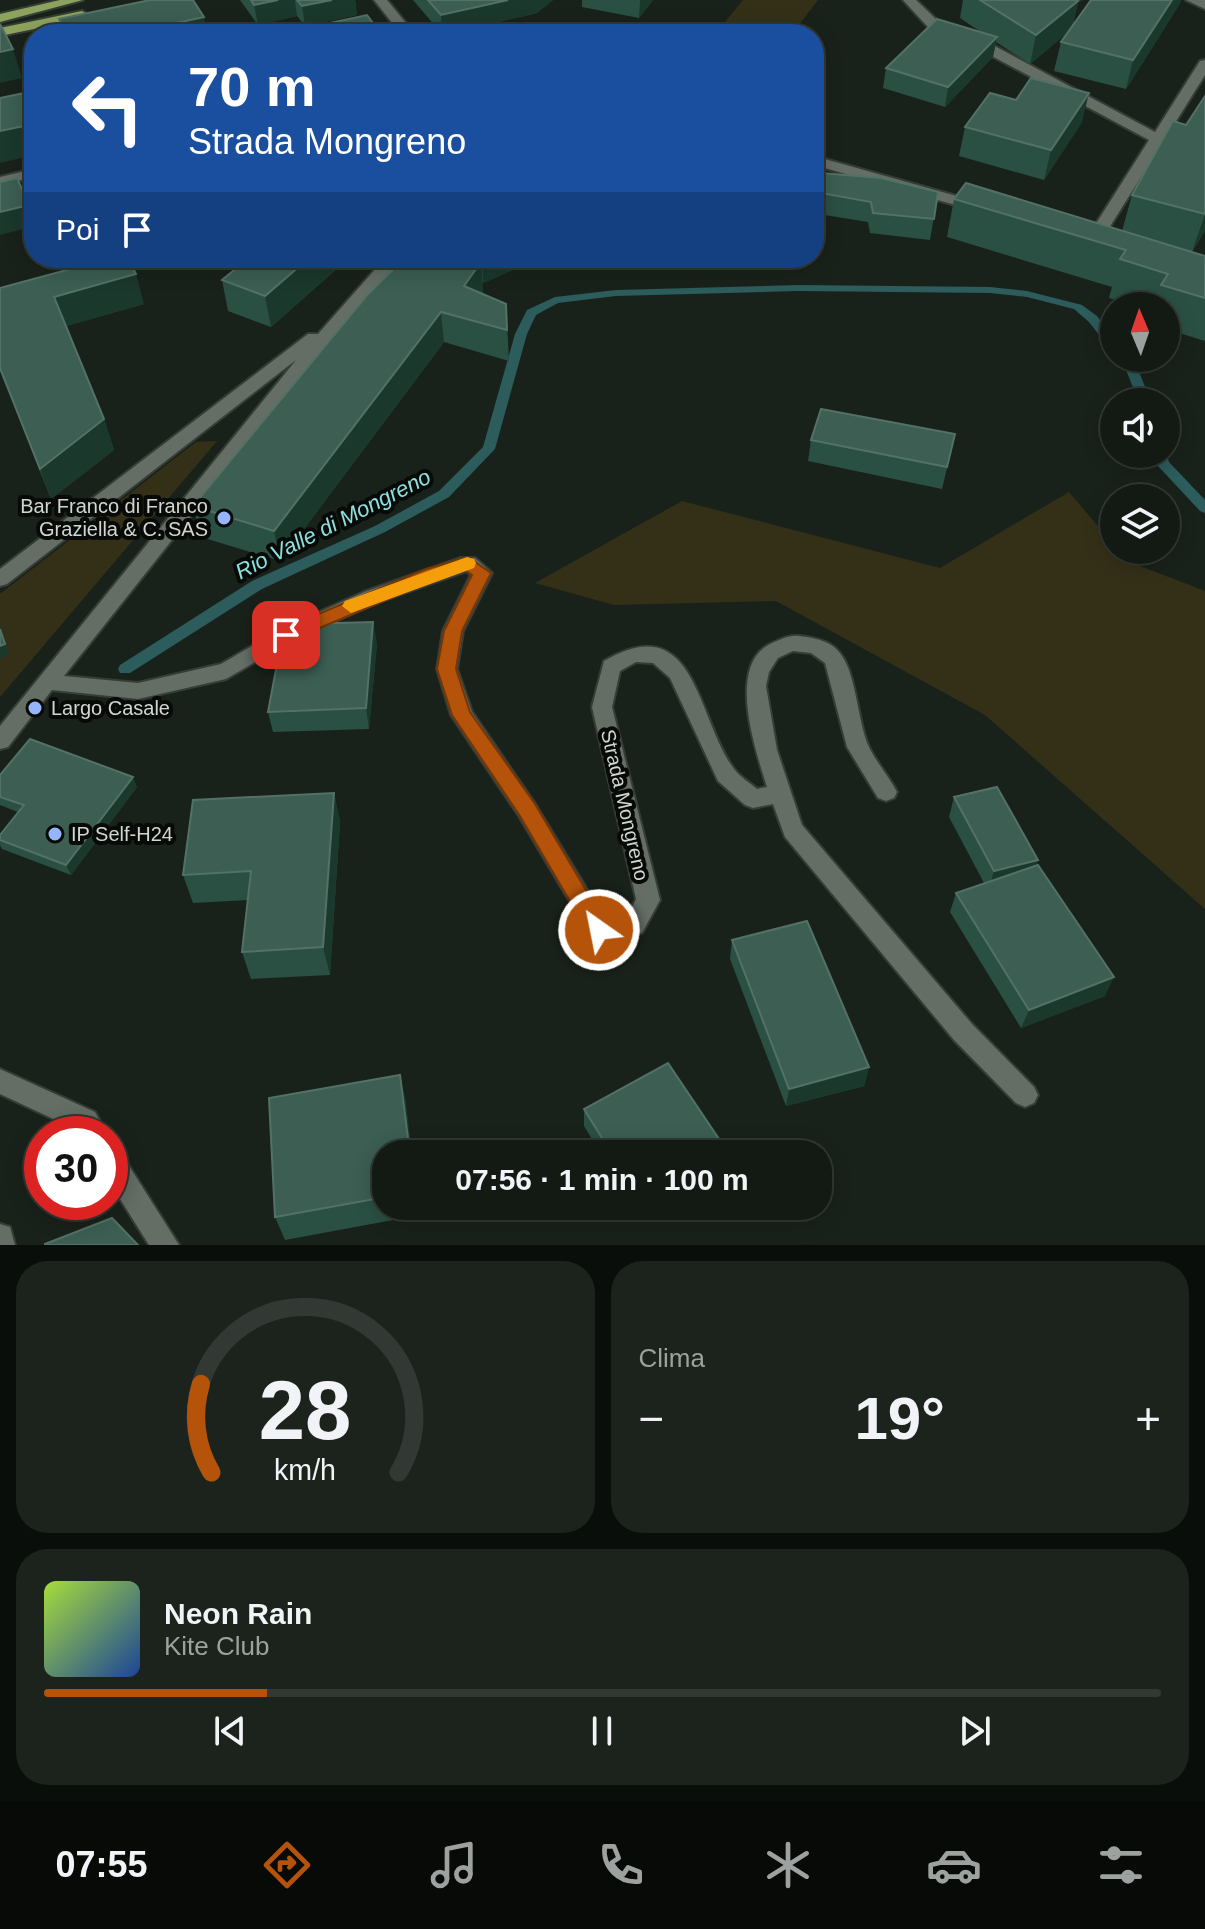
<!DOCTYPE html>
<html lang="it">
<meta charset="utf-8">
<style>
:root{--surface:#131a14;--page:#1c231d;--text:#f1f3f6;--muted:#9da1a0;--line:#323834;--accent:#b45309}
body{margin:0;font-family:Arial,sans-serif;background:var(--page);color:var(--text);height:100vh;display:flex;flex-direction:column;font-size:30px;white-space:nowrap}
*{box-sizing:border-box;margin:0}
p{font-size:26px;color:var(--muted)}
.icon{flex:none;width:44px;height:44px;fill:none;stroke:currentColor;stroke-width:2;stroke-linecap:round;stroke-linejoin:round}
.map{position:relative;height:1245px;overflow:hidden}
.side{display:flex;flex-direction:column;gap:16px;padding:16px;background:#0a0e0b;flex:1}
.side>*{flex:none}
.top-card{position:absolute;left:24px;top:24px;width:800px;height:244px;border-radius:32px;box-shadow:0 4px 20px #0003,0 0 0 2px var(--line);background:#1a4fa0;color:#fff;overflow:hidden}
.needle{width:52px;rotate:358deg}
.buttons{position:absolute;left:1100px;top:292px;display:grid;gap:16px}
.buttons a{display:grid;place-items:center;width:80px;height:80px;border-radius:50%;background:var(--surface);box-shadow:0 4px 20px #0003,0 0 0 2px var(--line);font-size:40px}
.speed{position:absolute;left:24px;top:1116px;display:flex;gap:16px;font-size:40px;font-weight:700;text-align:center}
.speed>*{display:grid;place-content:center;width:104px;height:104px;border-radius:50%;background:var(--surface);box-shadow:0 4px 20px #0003,0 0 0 2px var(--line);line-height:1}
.speed .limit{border:12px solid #d22;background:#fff;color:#111}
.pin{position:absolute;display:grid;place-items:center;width:68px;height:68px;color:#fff;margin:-34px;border-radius:16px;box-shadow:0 4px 12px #0006}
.me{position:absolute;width:88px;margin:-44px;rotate:327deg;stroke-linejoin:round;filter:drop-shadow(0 0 6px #0008)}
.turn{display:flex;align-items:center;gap:28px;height:168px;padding:0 32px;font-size:36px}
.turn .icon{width:104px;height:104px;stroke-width:2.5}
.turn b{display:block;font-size:56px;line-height:68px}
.then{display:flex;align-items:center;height:76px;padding:0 32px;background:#0003;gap:16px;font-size:30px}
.big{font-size:60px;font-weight:800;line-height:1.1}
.side .widget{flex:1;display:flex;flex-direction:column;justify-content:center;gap:12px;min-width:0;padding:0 28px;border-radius:32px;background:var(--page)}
.side .dial{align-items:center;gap:0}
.dial svg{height:208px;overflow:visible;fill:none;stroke:var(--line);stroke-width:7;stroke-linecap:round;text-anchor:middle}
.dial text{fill:var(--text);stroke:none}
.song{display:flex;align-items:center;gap:24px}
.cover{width:96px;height:96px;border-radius:12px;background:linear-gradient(135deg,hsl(80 70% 55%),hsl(220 70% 35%))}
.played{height:8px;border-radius:4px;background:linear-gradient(90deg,var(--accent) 20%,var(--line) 20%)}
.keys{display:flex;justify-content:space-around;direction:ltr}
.heat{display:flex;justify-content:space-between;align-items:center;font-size:44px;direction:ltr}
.side .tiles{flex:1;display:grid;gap:16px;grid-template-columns:1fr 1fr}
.widget:last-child{grid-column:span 2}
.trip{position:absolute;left:372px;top:1140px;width:460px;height:80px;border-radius:32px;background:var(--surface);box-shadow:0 4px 20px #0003,0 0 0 2px var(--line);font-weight:800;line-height:80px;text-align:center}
.tabs{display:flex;height:128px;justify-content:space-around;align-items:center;background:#080a08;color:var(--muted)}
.tabs .icon{width:56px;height:56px}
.tabs .selected{color:var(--accent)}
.tabs b{font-size:36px;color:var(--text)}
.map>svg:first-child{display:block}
</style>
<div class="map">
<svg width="1205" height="1245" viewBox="0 0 1205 1245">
<rect width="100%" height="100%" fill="#19221a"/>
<g fill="#343018">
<polygon points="743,0 818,0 792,34 715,34"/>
<polygon points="217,441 0,697 0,594 196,442"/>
<polygon points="1069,492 1114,545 1114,550 1118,550 1127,561 1205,591 1205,909 985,715 776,601 614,605 535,583 682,501 940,568"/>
</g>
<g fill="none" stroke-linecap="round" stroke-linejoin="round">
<g fill="#2c5c5b" fill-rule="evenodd">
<polygon points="798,285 990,287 1027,291 1082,305 1097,316 1114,338 1114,350 1110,349 1089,322 1074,309 1027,297 990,293 798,291 616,296 558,303 536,315 527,334 495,449 449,497 385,532 262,589 130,673 120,673 118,669 120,665 252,581 375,526 439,491 483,447 515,334 527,310 555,297 616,290"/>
<polygon points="1117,358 1129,358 1138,369 1151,402 1139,402 1126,370"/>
<polygon points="1166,452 1169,462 1205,500 1205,513 1200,511 1158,466 1155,454 1166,454"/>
</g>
<g stroke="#363c36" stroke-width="4">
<g id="street">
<polygon points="374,0 387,0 415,34 401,34"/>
<polygon points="903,0 916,0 937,20 987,42 1155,132 1200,61 1205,60 1205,75 1099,244 1093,246 1085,241 1149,140 977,48 927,26"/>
<polygon points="1186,0 1205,0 1205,9"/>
<polygon points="519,27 547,30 554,34 498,34"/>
<polygon points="814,156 985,204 988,207 980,212 814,165"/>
<polygon points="34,169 34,177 0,185 0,177"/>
<path d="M 385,258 L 402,258 L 345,322 L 64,676 L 138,683 L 221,664 L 279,630 L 364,592 L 461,558 L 475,558 L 492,573 L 463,631 L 457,669 L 472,712 L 535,804 L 605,919 L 627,917 L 636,899 L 592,707 L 604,661 C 696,607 696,717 734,769 C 739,776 750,783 757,789 L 767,787 C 756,752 726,666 770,644 C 780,640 788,635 799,636 C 815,638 833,641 842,656 C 856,676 858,721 868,745 C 875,761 889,776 897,792 L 894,798 L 886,801 L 878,798 L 847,747 L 825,663 L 811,653 L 793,651 L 778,658 L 769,672 L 766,686 L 777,750 L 802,825 L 972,1024 L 1034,1087 L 1038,1095 L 1034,1103 L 1025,1107 L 1016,1103 L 954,1040 L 785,837 L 773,804 L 753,808 L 745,805 L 718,781 L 670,678 L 653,663 L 636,662 L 620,671 L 612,707 L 660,900 L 642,933 L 599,940 L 591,937 L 519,816 L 451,715 L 437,669 L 443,631 L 471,575 L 466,571 L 378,602 L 293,640 L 226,679 L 138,699 L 52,690 L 8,747 L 0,749 L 0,726 L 296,360 L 7,584 L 0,586 L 0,569 L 308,334 L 318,334 Z"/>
<polygon points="0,1069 95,1112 107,1134 80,1134 77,1130 0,1094"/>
<polygon points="110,1146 119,1150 179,1245 149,1245 110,1183"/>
<polygon points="0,1224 10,1227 15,1245 0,1245"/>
</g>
</g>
<g stroke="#363c36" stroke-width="4">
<g id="primary">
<polygon points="60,0 83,0 0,22 0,14"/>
<polygon points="82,11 89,15 87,18 0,36 0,28"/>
</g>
</g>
<use href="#street" fill="#646e65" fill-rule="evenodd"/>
<use href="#primary" fill="#8ca35d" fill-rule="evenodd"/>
</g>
<g fill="#2a5044">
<polygon points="240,0 355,0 357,15 305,26 297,16 258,25"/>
<polygon points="413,0 553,0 537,13 447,34 442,34"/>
<polygon points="582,0 653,0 639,18 582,7"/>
<polygon points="963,0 1084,0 1078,2 1073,25 1091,0 1181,0 1179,5 1126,89 1054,71 1061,42 1067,33 1030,64 996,42 993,57 945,107 883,88 886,68 981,32 960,18"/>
<polygon points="1205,96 1205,231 1192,252 1205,256 1205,341 1166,329 1166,306 1136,306 1109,298 1112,287 947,237 954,199 1122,231 1132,195 1186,125"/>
<polygon points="1082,122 1044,180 959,156 965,127"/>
<polygon points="821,173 938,192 930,240 870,233 868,222 818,214"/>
<polygon points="249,258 349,258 271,327 228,311 222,280"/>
<polygon points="405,258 541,258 483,283 482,282 483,292 482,294 506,304 509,361 444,342 280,561 201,537 193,506"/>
<polygon points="0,288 144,304 66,326 104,419 114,450 51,499 0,371"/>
<polygon points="955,434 942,489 808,461 811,440"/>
<polygon points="377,643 369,729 273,732 268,712"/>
<polygon points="0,775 137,787 71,875 2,849 0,845 0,835 18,812 0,805"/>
<polygon points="334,793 340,822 330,975 251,979 242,952 248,900 193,903 183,875"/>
<polygon points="954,797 1038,860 1036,865 1105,996 1021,1028 950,912 956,893 984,883 949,817"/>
<polygon points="732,940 869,1067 864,1086 786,1106 730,959"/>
<polygon points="406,1101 386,1154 386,1206 419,1206 420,1215 285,1240 275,1217"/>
<polygon points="584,1109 719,1139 717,1154 601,1154 584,1126"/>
</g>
<g fill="#1b382d">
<polygon points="278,0 295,0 297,16 258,25 254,5"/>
<polygon points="332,0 355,0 357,15 305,26 302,6"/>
<polygon points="508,0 553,0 537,13 447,34 442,34 441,15"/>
<polygon points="640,0 653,0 639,18"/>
<polygon points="1046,0 1084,0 1078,2 1072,29 1030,64 1036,35"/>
<polygon points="1172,0 1181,0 1179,5 1126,89 1133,60"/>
<polygon points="204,17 208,34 126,34"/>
<polygon points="997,37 993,57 945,107 948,87"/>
<polygon points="13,49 22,78 0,83 0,52"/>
<polygon points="1089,93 1082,122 1044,180 1051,150"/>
<polygon points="34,124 34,155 0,163 0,131"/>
<polygon points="29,205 34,220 34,226 0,235 0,212"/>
<polygon points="1205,214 1205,231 1192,252"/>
<polygon points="309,258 349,258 271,327 265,296"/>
<polygon points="482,258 541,258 483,283"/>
<polygon points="481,262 483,292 466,317 464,286"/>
<polygon points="136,274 144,304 63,327 54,297"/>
<polygon points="441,312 444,342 280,561 274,531"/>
<polygon points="104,419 114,450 51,499 40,469"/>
<polygon points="373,622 377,643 369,729 366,708"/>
<polygon points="0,625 9,655 0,658"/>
<polygon points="133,777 137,787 71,875 66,865"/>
<polygon points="334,793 340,822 330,975 323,947"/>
<polygon points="1038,860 1030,880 988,891 994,871"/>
<polygon points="1114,977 1105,996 1021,1028 1029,1010"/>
<polygon points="869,1067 864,1086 786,1106 789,1089"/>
<polygon points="400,1075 406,1101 412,1154 410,1154"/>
<polygon points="719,1139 717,1154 693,1154"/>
</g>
<g fill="#3c5e53" stroke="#537167" stroke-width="2">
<polygon points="150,0 193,0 204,17 126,34 66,34 59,19"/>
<polygon points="251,0 278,0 254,5"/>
<polygon points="297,0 332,0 302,6"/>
<polygon points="428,0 508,0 441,15"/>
<polygon points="980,0 1076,0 1078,1 1036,35"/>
<polygon points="1091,0 1172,0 1133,60 1061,42"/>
<polygon points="367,15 381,34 314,34 320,33 316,26"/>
<polygon points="937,19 997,37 948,87 886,68"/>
<polygon points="0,24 13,49 0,52"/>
<polygon points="1031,78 1089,93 1051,150 965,127 990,93 1016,100"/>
<polygon points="34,91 34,124 0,131 0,98"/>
<polygon points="1205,96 1205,214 1132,195 1173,121 1186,125"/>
<polygon points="821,173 881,178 938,192 934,219 873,213 871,202 821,193"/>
<polygon points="17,178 29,205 0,212 0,182"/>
<polygon points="966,183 1205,256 1205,298 1161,285 1168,274 1120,259 1126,250 954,199"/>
<polygon points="111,258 127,258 136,274 54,297 104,419 40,469 0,368 0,288"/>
<polygon points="249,258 309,258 265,296 222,280"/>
<polygon points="405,258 475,258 481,262 464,286 506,304 507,330 441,312 274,531 193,506 368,294"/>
<polygon points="821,409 955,434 947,467 811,440"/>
<polygon points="373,622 366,708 268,712 282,637 301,624"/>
<polygon points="0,629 5,644 0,646"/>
<polygon points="30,739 133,777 66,865 0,840 0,835 24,805 0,797 0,775"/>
<polygon points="997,787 1038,860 994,871 954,797"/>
<polygon points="334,793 323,947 242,952 251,871 183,875 193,800"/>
<polygon points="1038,865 1114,977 1029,1010 956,893"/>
<polygon points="807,921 869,1067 789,1089 732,940"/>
<polygon points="668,1063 719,1139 693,1154 612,1154 584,1109"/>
<polygon points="400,1075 410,1154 386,1154 386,1197 275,1217 269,1098"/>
<polygon points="112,1218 138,1245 45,1245 45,1244"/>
</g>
<polygon fill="#b45309" stroke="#753606" stroke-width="2" points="468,557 491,573 462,631 456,669 470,712 535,804 606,924 609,930 606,937 599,940 591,937 520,816 452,715 437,669 444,631 472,575 465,570 439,578 286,642 277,635 280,630 426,569"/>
<polygon fill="#f59e0b" points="467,557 474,559 476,563 474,568 351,613 342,606 345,601"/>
<g fill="#95b6fd" stroke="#070a07" stroke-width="3">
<circle cx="224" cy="518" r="8"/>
<circle cx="35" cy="708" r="8"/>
<circle cx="55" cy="834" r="8"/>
</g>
<g text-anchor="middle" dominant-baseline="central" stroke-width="8" stroke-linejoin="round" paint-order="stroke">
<g font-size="20" fill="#d1d6d1" stroke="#070a07" text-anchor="start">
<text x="208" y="506" text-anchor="end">Bar Franco di Franco<tspan x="208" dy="23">Graziella &amp; C. SAS</tspan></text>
<text x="51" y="708">Largo Casale</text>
<text x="71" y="834">IP Self-H24</text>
</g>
<g font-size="20" fill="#d1d6d1" stroke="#070a07">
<text transform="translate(625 805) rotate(77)">Strada Mongreno</text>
</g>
<g font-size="22" font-style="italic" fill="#8ce0df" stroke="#070a07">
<text transform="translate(333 524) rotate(-27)">Rio Valle di Mongreno</text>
</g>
</g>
</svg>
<div class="buttons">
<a><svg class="needle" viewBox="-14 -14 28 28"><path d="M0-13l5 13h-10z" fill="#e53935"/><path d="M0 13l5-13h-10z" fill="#9da1a0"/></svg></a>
<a><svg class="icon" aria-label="sound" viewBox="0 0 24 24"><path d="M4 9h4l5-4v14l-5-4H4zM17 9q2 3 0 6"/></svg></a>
<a><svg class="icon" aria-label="layers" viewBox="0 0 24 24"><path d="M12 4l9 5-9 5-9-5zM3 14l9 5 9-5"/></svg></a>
</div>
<div class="speed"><div class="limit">30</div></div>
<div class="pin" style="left:286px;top:635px;background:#d93025"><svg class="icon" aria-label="arrive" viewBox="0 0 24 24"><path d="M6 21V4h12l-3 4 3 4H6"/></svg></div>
<svg class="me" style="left:599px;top:930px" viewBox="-20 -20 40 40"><circle r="17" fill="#b45309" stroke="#fff" stroke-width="3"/><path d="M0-11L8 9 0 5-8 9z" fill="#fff"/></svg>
<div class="trip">07:56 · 1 min · 100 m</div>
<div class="top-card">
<div class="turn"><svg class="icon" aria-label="left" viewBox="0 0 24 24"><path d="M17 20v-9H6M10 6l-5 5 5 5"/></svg><div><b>70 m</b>Strada Mongreno</div></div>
<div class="then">Poi<svg class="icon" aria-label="arrive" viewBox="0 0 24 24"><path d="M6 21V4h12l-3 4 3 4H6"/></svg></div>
</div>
</div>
<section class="side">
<div class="tiles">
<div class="widget dial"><svg viewBox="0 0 100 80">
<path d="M14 69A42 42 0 1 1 86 69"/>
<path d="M14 69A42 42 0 0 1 10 35" stroke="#b45309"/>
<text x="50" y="56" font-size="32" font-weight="700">28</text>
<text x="50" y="72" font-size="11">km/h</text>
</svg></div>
<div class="widget"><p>Clima</p>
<div class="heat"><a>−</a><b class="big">19°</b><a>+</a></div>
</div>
<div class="widget">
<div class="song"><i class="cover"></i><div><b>Neon Rain</b><p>Kite Club</p></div></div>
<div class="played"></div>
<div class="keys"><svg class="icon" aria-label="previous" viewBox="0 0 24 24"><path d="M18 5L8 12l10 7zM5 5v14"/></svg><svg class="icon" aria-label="pause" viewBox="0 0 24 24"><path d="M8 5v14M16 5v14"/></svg><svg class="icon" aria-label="next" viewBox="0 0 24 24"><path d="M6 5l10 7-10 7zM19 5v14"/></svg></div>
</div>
</div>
</section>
<nav class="tabs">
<b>07:55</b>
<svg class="icon selected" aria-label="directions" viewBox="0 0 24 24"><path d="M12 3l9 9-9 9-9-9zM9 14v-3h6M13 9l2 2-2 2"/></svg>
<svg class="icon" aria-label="music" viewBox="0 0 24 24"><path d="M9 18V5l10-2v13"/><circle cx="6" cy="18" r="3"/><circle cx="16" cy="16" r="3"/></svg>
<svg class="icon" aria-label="phone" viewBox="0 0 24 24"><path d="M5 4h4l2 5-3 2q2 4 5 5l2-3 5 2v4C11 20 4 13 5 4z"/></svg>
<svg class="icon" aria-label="climate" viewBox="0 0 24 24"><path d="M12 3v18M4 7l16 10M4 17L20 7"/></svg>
<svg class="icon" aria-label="car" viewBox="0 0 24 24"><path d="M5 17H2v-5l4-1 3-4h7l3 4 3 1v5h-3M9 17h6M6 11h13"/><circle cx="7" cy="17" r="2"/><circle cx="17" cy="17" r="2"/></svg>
<svg class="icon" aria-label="filters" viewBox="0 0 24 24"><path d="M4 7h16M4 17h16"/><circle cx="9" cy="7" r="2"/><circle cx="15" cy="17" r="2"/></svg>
</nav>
